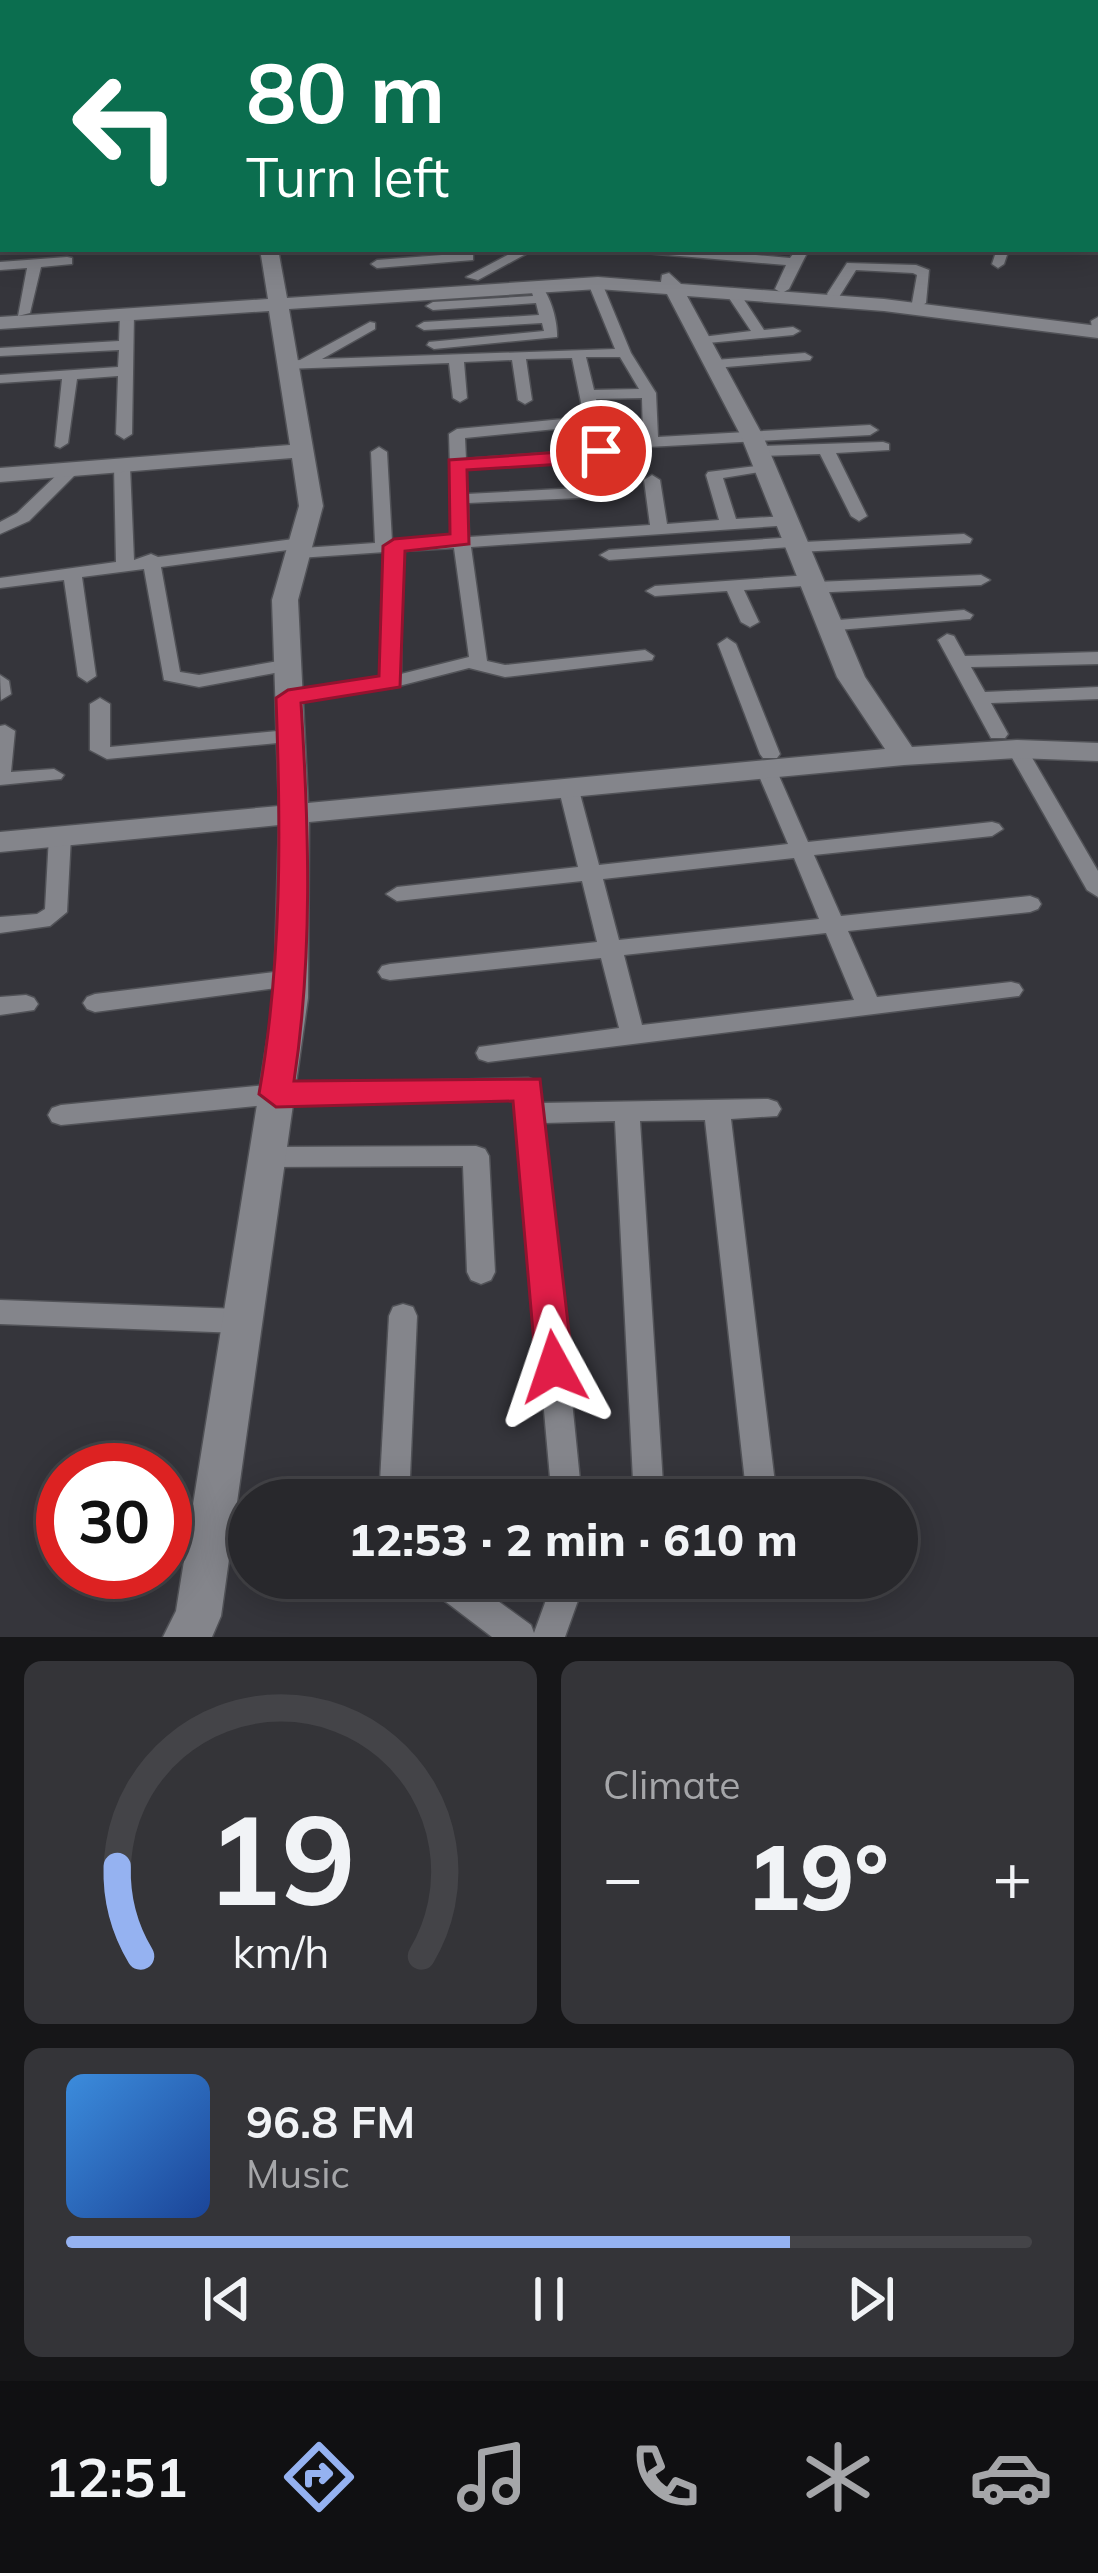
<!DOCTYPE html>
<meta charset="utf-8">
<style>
:root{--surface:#28282c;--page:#343438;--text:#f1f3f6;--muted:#a5a6a9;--line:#444448;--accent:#95b2f1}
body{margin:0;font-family:Mulish,sans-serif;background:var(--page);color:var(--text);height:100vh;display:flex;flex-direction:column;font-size:45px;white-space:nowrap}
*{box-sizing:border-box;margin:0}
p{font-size:39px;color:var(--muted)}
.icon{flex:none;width:66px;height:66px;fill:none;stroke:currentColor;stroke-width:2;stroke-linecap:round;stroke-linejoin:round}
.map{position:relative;height:1637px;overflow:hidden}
.panel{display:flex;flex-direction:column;gap:24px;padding:24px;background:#161618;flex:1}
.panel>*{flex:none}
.hud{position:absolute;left:0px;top:0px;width:1098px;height:252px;box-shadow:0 6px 30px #0003,0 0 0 3px var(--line);background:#0b6e4f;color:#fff;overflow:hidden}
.speed{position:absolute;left:36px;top:1443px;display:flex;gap:24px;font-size:60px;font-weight:700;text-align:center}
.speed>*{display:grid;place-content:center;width:156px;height:156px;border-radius:50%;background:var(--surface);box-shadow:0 6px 30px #0003,0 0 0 3px var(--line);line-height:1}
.speed .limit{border:18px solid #d22;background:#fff;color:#111}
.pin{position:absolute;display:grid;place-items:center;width:102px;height:102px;color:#fff;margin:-51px;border:6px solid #fff;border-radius:50%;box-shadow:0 3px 12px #0007}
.me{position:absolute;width:132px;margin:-66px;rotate:355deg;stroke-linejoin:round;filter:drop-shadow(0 0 9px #0008)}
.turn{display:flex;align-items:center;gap:42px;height:252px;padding:0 48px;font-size:54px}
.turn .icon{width:156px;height:156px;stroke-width:2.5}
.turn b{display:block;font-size:84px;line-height:102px}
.big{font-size:90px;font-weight:800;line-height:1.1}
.panel .card{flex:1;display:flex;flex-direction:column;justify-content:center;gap:18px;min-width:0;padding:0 42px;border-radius:18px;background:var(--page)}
.panel .dial{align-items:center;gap:0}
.dial svg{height:312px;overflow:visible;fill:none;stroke:var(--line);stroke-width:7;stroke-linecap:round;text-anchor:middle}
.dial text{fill:var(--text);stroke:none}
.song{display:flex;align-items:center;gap:36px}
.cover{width:144px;height:144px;border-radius:18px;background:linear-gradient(135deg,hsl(210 70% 55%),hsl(220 70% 35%))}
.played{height:12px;border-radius:6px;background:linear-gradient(90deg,var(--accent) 75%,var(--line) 75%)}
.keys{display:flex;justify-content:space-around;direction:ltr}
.heat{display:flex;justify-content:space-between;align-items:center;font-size:66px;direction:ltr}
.panel .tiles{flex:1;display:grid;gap:24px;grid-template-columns:1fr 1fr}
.card:last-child{grid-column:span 2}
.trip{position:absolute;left:228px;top:1479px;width:690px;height:120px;border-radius:60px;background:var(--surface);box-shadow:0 6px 30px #0003,0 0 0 3px var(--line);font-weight:800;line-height:120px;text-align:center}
.dock{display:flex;height:192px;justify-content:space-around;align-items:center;background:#101012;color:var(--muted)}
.dock .icon{width:84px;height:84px}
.dock .current{color:var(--accent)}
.dock b{font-size:54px;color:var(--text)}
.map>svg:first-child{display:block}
</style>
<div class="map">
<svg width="1098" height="1637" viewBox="0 0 1098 1637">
<rect width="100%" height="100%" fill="#35353b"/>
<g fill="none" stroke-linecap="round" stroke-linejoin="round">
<g stroke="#515257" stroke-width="3">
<g id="street">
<polygon points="19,0 29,0 30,3 20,3"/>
<rect x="107" y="0" width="10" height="3"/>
<rect x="198" y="0" width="10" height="3"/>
<polygon points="288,0 298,0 299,3 289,3"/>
<polygon points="323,0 333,0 335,3 325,3"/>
<polygon points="358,0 368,0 370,3 360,3"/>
<polygon points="431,0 472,0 430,3"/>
<polygon points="571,0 582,0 585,3 574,3"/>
<polygon points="635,0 645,0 648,3 638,3"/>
<polygon points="673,0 676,3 664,1 665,0"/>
<polygon points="936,0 1050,0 1051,1 931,3"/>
<polygon points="0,1 6,2 7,3 0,7"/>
<rect x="0" y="21" width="3" height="6"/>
<rect x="0" y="44" width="3" height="6"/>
<polygon points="3,69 3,75 0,76 0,70"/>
<rect x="1095" y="84" width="3" height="6"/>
<rect x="1095" y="100" width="3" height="6"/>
<rect x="1095" y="124" width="3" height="6"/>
<polygon points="0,126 3,126 0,133"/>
<rect x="1095" y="141" width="3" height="6"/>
<rect x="0" y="143" width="3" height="6"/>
<rect x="1095" y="160" width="3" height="9"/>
<polygon points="3,184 3,201 0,202 0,185"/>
<polygon points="1095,189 1098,190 1098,205 1095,204"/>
<polygon points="519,249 535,249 478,280 466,277"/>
<polygon points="639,249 689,249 790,258 797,249 809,249 789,289 782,293 775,289 786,265 645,253"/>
<polygon points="997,249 1009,249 1004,264 998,268 992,264"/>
<polygon points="468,253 473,254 473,260 377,268 371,264 377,260"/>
<polygon points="67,257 72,258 72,264 41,267 30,313 18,316 27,268 0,270 0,262"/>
<polygon points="847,263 916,265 929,270 926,303 919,307 912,303 917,275 913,273 856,270 839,297 829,297 827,294"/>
<path d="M 595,279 L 602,283 L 631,353 L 656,393 L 658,437 L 870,425 L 878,430 L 870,435 L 629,448 L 624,446 L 624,440 L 643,438 L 642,398 L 596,399 L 603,421 L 606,457 L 466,468 L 467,494 L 579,488 L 587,493 L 579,498 L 468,503 L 469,537 L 650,525 L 644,480 L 652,475 L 660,480 L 667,524 L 719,520 L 706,475 L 708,472 L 771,464 L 771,470 L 723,478 L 736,519 L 786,516 L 792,517 L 792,525 L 471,547 L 487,661 L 505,665 L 645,650 L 654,656 L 652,660 L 505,677 L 469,668 L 391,688 L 281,702 L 278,698 L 281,694 L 382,677 L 385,552 L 299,558 L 290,553 L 295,549 L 161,567 L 180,672 L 199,675 L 284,660 L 291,662 L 293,666 L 291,670 L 199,687 L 164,680 L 144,569 L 82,577 L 96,676 L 87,682 L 78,676 L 64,580 L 0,588 L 0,578 L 116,562 L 114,466 L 122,461 L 130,466 L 134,560 L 151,554 L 158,557 L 301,538 L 309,543 L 303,548 L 375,543 L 371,452 L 379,447 L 387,452 L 392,541 L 452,538 L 449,434 L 457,429 L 584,417 L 572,358 L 526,359 L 532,400 L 525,404 L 518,400 L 512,360 L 464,362 L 467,398 L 460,402 L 453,398 L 449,363 L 285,369 L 278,365 L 285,361 L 300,360 L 370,322 L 375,323 L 375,329 L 322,359 L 615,349 L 588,283 ZM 586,357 L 620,357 L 639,389 L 594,390 ZM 586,426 L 591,450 L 466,459 L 465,438 ZM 454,548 L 469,657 L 401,674 L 402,551 Z"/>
<path d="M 537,282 C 550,291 558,322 557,337 L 434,349 L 427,345 L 429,342 L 544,331 L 542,323 L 424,330 L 417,326 L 424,322 L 539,315 L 536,303 L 433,310 L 426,306 L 433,302 L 533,296 L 530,286 Z"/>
<polygon points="732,288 737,289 764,330 793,327 800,331 793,335 697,344 695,341 702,337 751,331 725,292"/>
<polygon points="127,310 134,314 132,434 124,439 116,434 118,376 77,379 68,443 60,448 55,446 62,379 0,383 0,375 118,367 119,350 0,356 0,348 119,341 120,314"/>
<polygon points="1098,317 1098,330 1092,329 1091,321"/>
<polygon points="805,353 812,357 810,360 715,368 708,364 715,360"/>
<polygon points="883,442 889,444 889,450 836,453 867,516 859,521 851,516 820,454 759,456 751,451 759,446"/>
<polygon points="70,466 78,471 76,474 29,521 0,534 0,522 17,513 64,468"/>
<polygon points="964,534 972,539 970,543 799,552 791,547 609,560 600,555 609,550 796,537 804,542"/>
<polygon points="809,575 815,576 816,582 981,575 990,580 981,585 811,593 805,592 804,586 744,590 759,622 750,627 741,622 727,591 655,596 646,591 655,586"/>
<polygon points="964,610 973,615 970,619 826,631 817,626 826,621"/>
<polygon points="947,634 954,636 965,656 1098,652 1098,664 971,667 985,692 1098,687 1098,699 991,703 1008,734 1005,738 991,738 938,640"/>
<polygon points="727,638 736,644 780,754 777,758 763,758 760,754 718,644"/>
<polygon points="0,675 9,681 11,694 1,700"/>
<polygon points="100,698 110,704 110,747 288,730 298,736 288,742 107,759 90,750 90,704"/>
<polygon points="5,725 15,731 11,772 54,769 64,775 61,779 0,785 0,726"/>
<polygon points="1017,743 1027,749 1098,871 1098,897 1087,890 1007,749"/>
<path d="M 766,763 L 776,769 L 808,842 L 992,822 L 999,824 L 1003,829 L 992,836 L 814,855 L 841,916 L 1030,896 L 1038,899 L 1041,904 L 1038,909 L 1030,912 L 848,931 L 877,997 L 1011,982 L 1019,984 L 1023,990 L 1019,996 L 488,1062 L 479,1059 L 476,1053 L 479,1047 L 619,1028 L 601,958 L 390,980 L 382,978 L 378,972 L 382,966 L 390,964 L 597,942 L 582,881 L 397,901 L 386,894 L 397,887 L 578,867 L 559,790 L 562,785 L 569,784 L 579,790 L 599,865 L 788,844 L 756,769 ZM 794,858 L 819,919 L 619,940 L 603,879 ZM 826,933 L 854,1000 L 642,1025 L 624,955 Z"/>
<polygon points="60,829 71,836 67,912 50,926 0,933 0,917 37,914 45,909 49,836"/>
<polygon points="291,970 299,972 303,978 299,984 291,986 95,1012 87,1009 83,1003 87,997 95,994"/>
<polygon points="26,995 34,998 38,1004 34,1010 0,1015 0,997"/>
<polygon points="528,1078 537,1081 542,1103 768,1099 777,1102 781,1109 777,1116 731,1119 777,1500 747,1500 705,1120 640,1121 664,1500 634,1500 615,1121 544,1123 582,1500 552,1500 516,1098 276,1104 61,1125 52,1122 48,1115 52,1108 61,1105 276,1084"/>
<polygon points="476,1146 485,1149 489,1156 495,1272 491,1280 481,1284 471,1280 467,1272 463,1166 266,1167 257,1164 253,1157 257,1150 266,1147"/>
<polygon points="0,1300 240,1309 250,1312 254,1321 250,1330 240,1333 0,1324"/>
<polygon points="403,1304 413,1307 417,1316 409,1500 379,1500 389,1316 393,1307"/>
<polygon points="210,1509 249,1517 249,1547 199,1535 194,1524 199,1513"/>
<polygon points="424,1578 466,1578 531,1625 534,1633 554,1578 586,1578 565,1637 492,1637 429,1589"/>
</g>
</g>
<g stroke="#515257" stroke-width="3">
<g id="secondary">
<rect x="0" y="155" width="3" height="10"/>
<rect x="1095" y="238" width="3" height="10"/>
<path d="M 260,249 L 278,249 L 287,298 L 598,277 L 661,282 L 662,275 L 669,273 L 681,284 L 884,299 L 1098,326 L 1098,338 L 884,311 L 687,296 L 763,436 L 865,677 L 912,747 L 1017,740 L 1098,743 L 1098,761 L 1017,758 L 904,765 L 309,822 L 308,998 L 221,1616 L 212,1637 L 163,1637 L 176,1611 L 274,998 L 279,825 L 0,852 L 0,832 L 279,806 L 272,600 L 299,506 L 292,458 L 0,482 L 0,468 L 290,445 L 269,311 L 0,329 L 0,317 L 268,299 ZM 598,289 L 667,294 L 741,436 L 837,677 L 885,749 L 308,803 L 298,600 L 323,506 L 289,309 Z"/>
</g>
</g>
<use href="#street" fill="#84858b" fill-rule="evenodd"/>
<use href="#secondary" fill="#84858b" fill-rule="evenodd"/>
</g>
<path fill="#e11d48" stroke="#92132f" stroke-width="3" d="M 601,445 L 611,451 L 594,462 L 467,470 L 469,544 L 405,551 L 400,687 L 301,703 C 309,830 313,956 294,1081 L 540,1079 L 573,1367 L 568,1379 L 554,1384 L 541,1379 L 536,1367 L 513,1101 L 276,1107 L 259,1094 C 282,962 281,831 276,698 L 288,690 L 379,676 L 383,546 L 394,539 L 450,534 L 449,460 L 589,450 Z"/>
</svg>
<div class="speed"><div class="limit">30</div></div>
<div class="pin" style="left:601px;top:451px;background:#d93025"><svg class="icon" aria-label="arrive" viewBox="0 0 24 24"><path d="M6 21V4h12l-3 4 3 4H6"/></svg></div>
<svg class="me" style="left:554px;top:1367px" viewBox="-20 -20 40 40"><path d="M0-17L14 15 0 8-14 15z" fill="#e11d48" stroke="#fff" stroke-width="4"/></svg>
<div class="trip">12:53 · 2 min · 610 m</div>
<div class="hud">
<div class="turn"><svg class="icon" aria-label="left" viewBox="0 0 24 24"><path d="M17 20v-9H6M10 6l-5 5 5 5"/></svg><div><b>80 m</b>Turn left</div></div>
</div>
</div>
<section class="panel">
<div class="tiles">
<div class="card dial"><svg viewBox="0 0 100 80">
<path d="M14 69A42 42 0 1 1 86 69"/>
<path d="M14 69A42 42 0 0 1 8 46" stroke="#95b2f1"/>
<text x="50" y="56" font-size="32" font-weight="700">19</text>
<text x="50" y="72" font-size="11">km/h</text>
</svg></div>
<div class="card"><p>Climate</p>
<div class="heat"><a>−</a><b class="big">19°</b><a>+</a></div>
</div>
<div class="card">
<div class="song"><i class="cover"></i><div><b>96.8 FM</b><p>Music</p></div></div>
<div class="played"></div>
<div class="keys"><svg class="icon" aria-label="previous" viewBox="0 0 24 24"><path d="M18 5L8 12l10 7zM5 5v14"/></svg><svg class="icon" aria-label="pause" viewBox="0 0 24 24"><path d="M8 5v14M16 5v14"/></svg><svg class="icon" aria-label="next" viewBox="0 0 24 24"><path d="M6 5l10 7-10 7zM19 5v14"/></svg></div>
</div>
</div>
</section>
<nav class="dock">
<b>12:51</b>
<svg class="icon current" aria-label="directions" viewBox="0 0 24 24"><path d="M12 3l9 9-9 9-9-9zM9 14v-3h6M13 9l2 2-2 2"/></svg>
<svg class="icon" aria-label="music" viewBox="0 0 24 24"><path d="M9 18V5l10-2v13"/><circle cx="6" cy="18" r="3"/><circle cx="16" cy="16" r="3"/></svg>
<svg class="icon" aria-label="phone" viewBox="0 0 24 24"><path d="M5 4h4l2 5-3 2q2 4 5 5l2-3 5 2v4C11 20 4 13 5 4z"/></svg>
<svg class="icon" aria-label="climate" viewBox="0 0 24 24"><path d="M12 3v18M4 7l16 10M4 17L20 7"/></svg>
<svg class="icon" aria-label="car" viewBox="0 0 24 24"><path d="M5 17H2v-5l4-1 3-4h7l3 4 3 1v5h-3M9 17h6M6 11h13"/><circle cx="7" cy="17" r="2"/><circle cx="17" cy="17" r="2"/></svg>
</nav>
